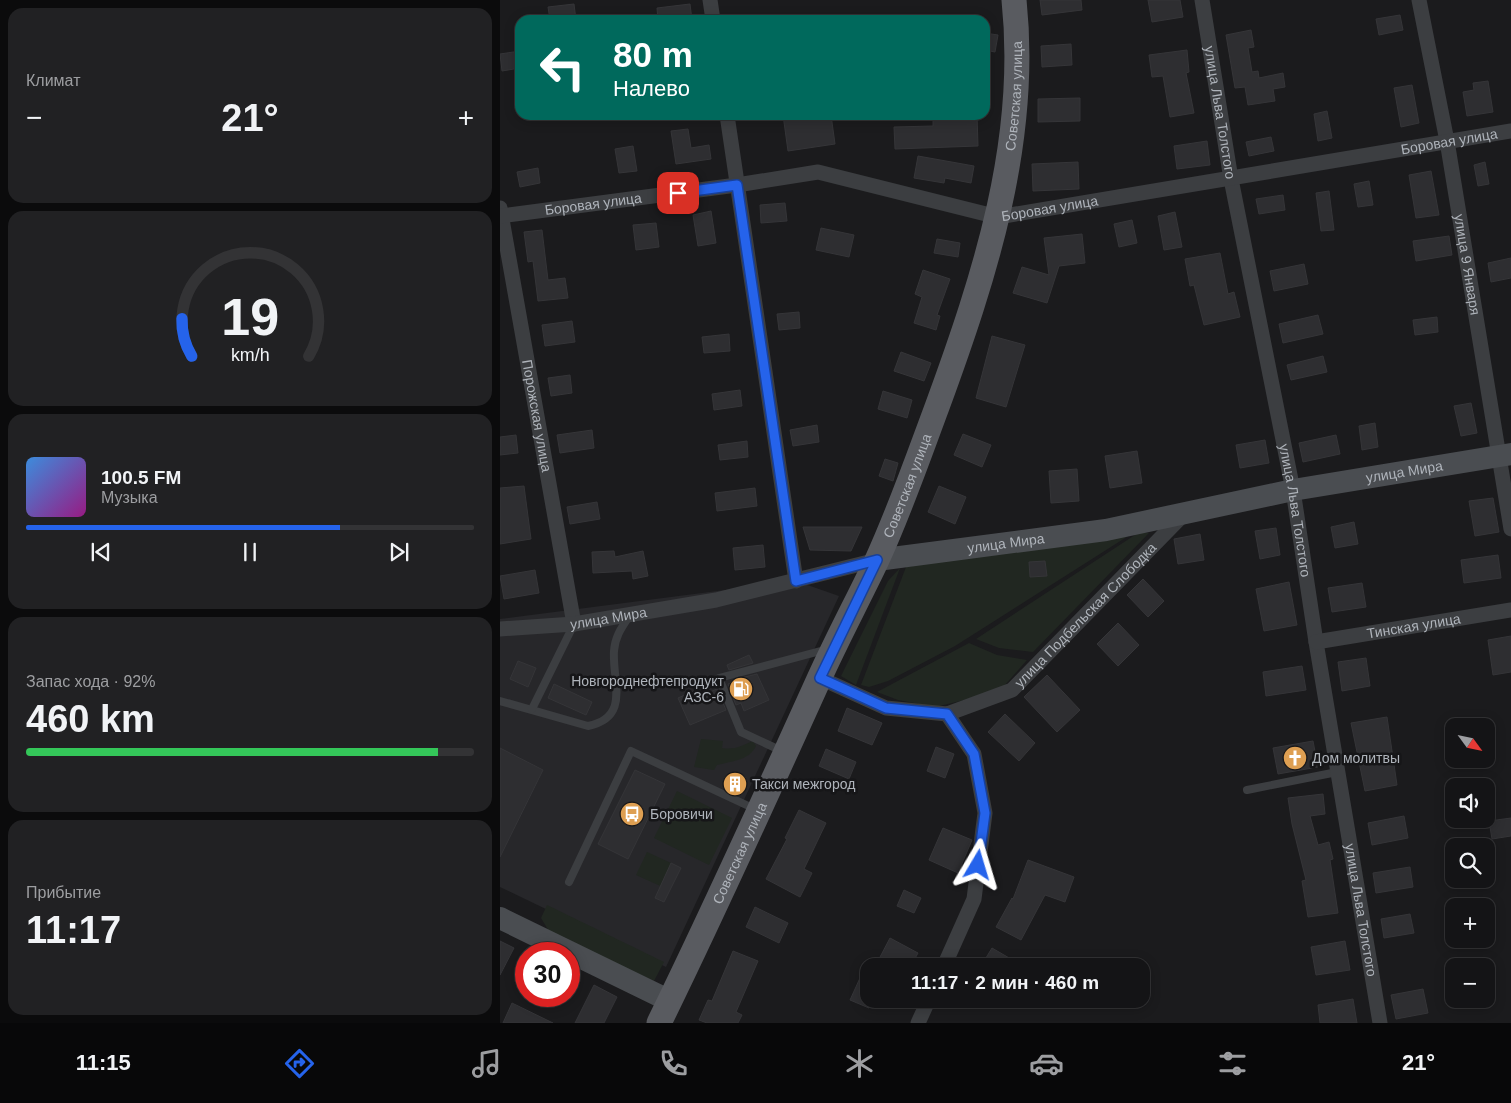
<!DOCTYPE html>
<html lang="ru">
<meta charset="utf-8">
<style>
:root{--surface:#141416;--page:#212123;--text:#f1f3f6;--muted:#9d9ea1;--line:#333335;--accent:#2563eb}
body{margin:0;font-family:Arial,sans-serif;background:var(--page);color:var(--text);height:100vh;display:flex;flex-direction:column;font-size:19px;white-space:nowrap}
*{box-sizing:border-box;margin:0}
p{font-size:16px;color:var(--muted)}
.icon{flex:none;width:28px;height:28px;fill:none;stroke:currentColor;stroke-width:2;stroke-linecap:round;stroke-linejoin:round}
.map{position:relative;flex:1;overflow:hidden}
.sheet{display:flex;flex-direction:column;gap:8px;padding:8px;background:#0b0b0c;width:500px}
.sheet>*{flex:none}
.top-card{position:absolute;left:15px;top:15px;width:475px;height:105px;border-radius:15px;box-shadow:0 2px 12px #0003,0 0 0 1px var(--line);background:#00695c;color:#fff;overflow:hidden}
.needle{width:32px;rotate:123deg}
.controls{position:absolute;left:945px;top:718px;display:grid;gap:10px}
.controls a{display:grid;place-items:center;width:50px;height:50px;border-radius:10px;background:var(--surface);box-shadow:0 2px 12px #0003,0 0 0 1px var(--line);font-size:25px}
.speed{position:absolute;left:15px;top:942px;display:flex;gap:10px;font-size:25px;font-weight:700;text-align:center}
.speed>*{display:grid;place-content:center;width:65px;height:65px;border-radius:50%;background:var(--surface);box-shadow:0 2px 12px #0003,0 0 0 1px var(--line);line-height:1}
.speed .limit{border:8px solid #d22;background:#fff;color:#111}
.pin{position:absolute;display:grid;place-items:center;width:42px;height:42px;color:#fff;margin:-21px;border-radius:10px;box-shadow:0 2px 8px #0006}
.me{position:absolute;width:55px;margin:-28px;rotate:7deg;stroke-linejoin:round;filter:drop-shadow(0 0 4px #0008)}
.turn{display:flex;align-items:center;gap:18px;height:105px;padding:0 15px;font-size:22px}
.turn .icon{width:65px;height:65px;stroke-width:2.5}
.turn b{display:block;font-size:35px;line-height:42px}
.big{font-size:38px;font-weight:700;line-height:1.1}
.sheet .card{flex:1;display:flex;flex-direction:column;justify-content:center;gap:8px;min-width:0;padding:0 18px;border-radius:15px;background:var(--page)}
.sheet .dial{align-items:center;gap:0}
.dial svg{height:130px;overflow:visible;fill:none;stroke:var(--line);stroke-width:7;stroke-linecap:round;text-anchor:middle}
.dial text{fill:var(--text);stroke:none}
.song{display:flex;align-items:center;gap:15px}
.cover{width:60px;height:60px;border-radius:8px;background:linear-gradient(135deg,hsl(210 70% 55%),hsl(310 70% 35%))}
.played{height:5px;border-radius:2px;background:linear-gradient(90deg,var(--accent) 70%,var(--line) 70%)}
.keys{display:flex;justify-content:space-around;direction:ltr}
.heat{display:flex;justify-content:space-between;align-items:center;font-size:28px;direction:ltr}
.charge{height:8px;border-radius:4px;background:linear-gradient(90deg,#34c759 92%,var(--line) 0)}
.trip{position:absolute;left:360px;top:958px;width:290px;height:50px;border-radius:15px;background:var(--surface);box-shadow:0 2px 12px #0003,0 0 0 1px var(--line);font-weight:700;line-height:50px;text-align:center}
.dock{display:flex;height:80px;justify-content:space-around;align-items:center;background:#080809;color:var(--muted)}
.dock .icon{width:35px;height:35px}
.dock .selected{color:var(--accent)}
.dock b{font-size:22px;color:var(--text)}
main{display:flex;flex:1;min-height:0}
.map>svg:first-child{display:block}
</style>
<main>
<section class="sheet">
<div class="card"><p>Климат</p>
<div class="heat"><a>−</a><b class="big">21°</b><a>+</a></div>
</div>
<div class="card dial"><svg viewBox="0 0 100 80">
<path d="M14 69A42 42 0 1 1 86 69"/>
<path d="M14 69A42 42 0 0 1 8 46" stroke="#2563eb"/>
<text x="50" y="56" font-size="32" font-weight="700">19</text>
<text x="50" y="72" font-size="11">km/h</text>
</svg></div>
<div class="card">
<div class="song"><i class="cover"></i><div><b>100.5 FM</b><p>Музыка</p></div></div>
<div class="played"></div>
<div class="keys"><svg class="icon" aria-label="previous" viewBox="0 0 24 24"><path d="M18 5L8 12l10 7zM5 5v14"/></svg><svg class="icon" aria-label="pause" viewBox="0 0 24 24"><path d="M8 5v14M16 5v14"/></svg><svg class="icon" aria-label="next" viewBox="0 0 24 24"><path d="M6 5l10 7-10 7zM19 5v14"/></svg></div>
</div>
<div class="card"><p>Запас хода · 92%</p><b class="big">460 km</b><div class="charge"></div></div>
<div class="card"><p>Прибытие</p><b class="big">11:17</b></div>
</section>
<div class="map">
<svg width="1011" height="1023" viewBox="0 0 1011 1023">
<rect width="100%" height="100%" fill="#1b1b1d"/>
<polygon fill="#27272a" points="296,581 339,596 166,967 0,887 0,619"/>
<g fill="#212721">
<polygon points="636,531 455,646 388,681 369,687 361,685 406,567"/>
<polygon points="638,533 649,533 533,652 499,648 476,639"/>
<polygon points="400,568 356,685 341,676 388,581"/>
<polygon points="469,643 497,655 527,660 504,686 473,698 435,707 398,700 377,692"/>
<path d="M 201,739 L 223,741 L 222,748 C 236,750 240,746 253,741 L 256,746 C 249,761 231,761 217,765 L 214,770 L 194,767 Z"/>
<polygon points="177,791 232,818 209,865 154,838"/>
<polygon points="147,852 171,863 163,880 167,889 136,875"/>
<polygon points="47,905 164,962 154,981 50,933 41,918"/>
</g>
<g fill="#2e2e31" stroke="#353538">
<polygon points="540,0 581,0 582,10 542,15"/>
<polygon points="648,0 680,0 683,17 652,22"/>
<polygon points="74,4 76,20 50,20 48,7"/>
<polygon points="190,4 192,20 158,20 157,8"/>
<polygon points="900,15 903,30 879,35 876,19"/>
<polygon points="751,30 754,47 748,48 752,72 758,71 759,78 783,73 785,87 773,89 775,101 748,105 745,87 735,88 726,35"/>
<polygon points="485,33 498,35 495,52 485,50"/>
<polygon points="571,44 572,65 542,67 541,46"/>
<polygon points="687,50 689,72 686,73 694,113 670,117 663,76 652,77 649,55"/>
<polygon points="20,51 20,68 2,71 0,54"/>
<polygon points="988,81 993,112 967,116 963,92 974,90 973,83"/>
<polygon points="912,85 919,123 901,127 894,88"/>
<polygon points="580,98 580,121 538,122 538,99"/>
<polygon points="827,111 832,138 818,141 814,114"/>
<polygon points="283,115 331,115 335,144 288,151"/>
<polygon points="433,115 477,115 478,146 395,149 394,127 433,126"/>
<polygon points="188,129 191,148 209,145 211,159 176,164 171,131"/>
<polygon points="771,137 774,151 749,156 746,142"/>
<polygon points="707,141 710,165 677,169 674,146"/>
<polygon points="133,146 137,171 119,173 115,149"/>
<polygon points="418,156 474,166 471,183 445,178 444,183 414,178"/>
<polygon points="578,162 579,189 533,191 532,164"/>
<polygon points="985,162 989,184 978,186 974,165"/>
<polygon points="38,168 40,183 20,187 17,172"/>
<polygon points="931,171 939,215 916,218 909,175"/>
<polygon points="869,181 873,205 858,207 854,184"/>
<polygon points="829,191 834,230 821,231 816,193"/>
<polygon points="783,195 785,210 759,214 756,199"/>
<polygon points="285,203 287,221 261,223 260,205"/>
<polygon points="211,211 216,243 198,246 193,215"/>
<polygon points="675,212 682,247 664,250 658,216"/>
<polygon points="632,220 637,243 619,247 614,224"/>
<polygon points="156,223 159,247 136,250 133,225"/>
<polygon points="321,228 354,235 349,257 316,250"/>
<polygon points="42,230 48,280 65,278 68,298 38,301 33,261 28,262 24,232"/>
<polygon points="582,234 585,263 559,266 547,303 513,293 522,267 549,275 544,238"/>
<polygon points="949,236 952,255 916,261 913,241"/>
<polygon points="437,239 460,243 458,257 434,253"/>
<polygon points="720,253 728,294 734,292 740,317 704,325 694,285 690,286 685,259"/>
<polygon points="1011,258 1011,278 991,282 988,263"/>
<polygon points="804,264 808,284 774,291 770,271"/>
<polygon points="423,270 450,279 437,315 440,316 436,330 414,323 422,297 415,294"/>
<polygon points="299,312 300,328 279,330 277,314"/>
<polygon points="818,315 823,334 783,343 779,324"/>
<polygon points="937,317 938,332 915,335 913,320"/>
<polygon points="72,321 75,342 45,346 42,325"/>
<polygon points="229,334 230,351 204,353 202,337"/>
<polygon points="492,336 525,345 506,407 476,398"/>
<polygon points="401,352 431,363 424,381 394,371"/>
<polygon points="823,356 827,372 791,380 787,365"/>
<polygon points="70,375 72,393 51,396 48,378"/>
<polygon points="240,390 242,406 214,410 212,394"/>
<polygon points="383,391 412,400 407,418 378,409"/>
<polygon points="971,403 977,433 961,436 954,406"/>
<polygon points="875,423 878,447 862,450 859,426"/>
<polygon points="317,425 319,442 293,446 290,430"/>
<polygon points="92,430 94,448 60,453 57,435"/>
<polygon points="463,434 491,445 482,467 454,455"/>
<polygon points="16,435 18,453 0,455 0,437"/>
<polygon points="836,435 840,454 803,462 799,443"/>
<polygon points="765,440 769,463 740,468 736,445"/>
<polygon points="247,441 248,457 220,460 218,445"/>
<polygon points="637,451 642,483 610,488 605,456"/>
<polygon points="385,459 398,463 393,481 379,476"/>
<polygon points="577,469 579,501 551,503 549,471"/>
<polygon points="24,486 31,539 0,544 0,488"/>
<polygon points="439,486 466,497 455,524 428,512"/>
<polygon points="255,488 257,506 217,511 215,493"/>
<polygon points="993,498 999,532 975,536 969,501"/>
<polygon points="97,502 100,519 70,524 67,507"/>
<polygon points="854,522 858,544 835,548 831,527"/>
<polygon points="303,527 362,527 351,551 310,550"/>
<polygon points="776,528 780,555 760,559 755,531"/>
<polygon points="700,534 704,560 678,564 674,539"/>
<polygon points="263,545 265,567 235,570 233,548"/>
<polygon points="114,551 115,557 143,551 148,576 133,579 132,571 93,573 92,552"/>
<polygon points="998,555 1001,578 964,583 961,560"/>
<polygon points="545,561 547,576 530,577 529,562"/>
<polygon points="35,570 39,593 4,599 0,576"/>
<polygon points="643,579 664,601 648,617 627,595"/>
<polygon points="789,582 797,625 764,631 756,589"/>
<polygon points="862,583 866,607 832,612 828,588"/>
<polygon points="618,623 639,645 618,666 597,644"/>
<polygon points="1011,636 1011,672 993,675 988,640"/>
<polygon points="249,655 253,663 229,670 227,665"/>
<polygon points="866,658 870,686 842,691 838,662"/>
<polygon points="18,661 36,668 28,687 10,679"/>
<polygon points="802,666 806,690 766,696 763,672"/>
<polygon points="257,674 269,700 244,711 241,703 236,705 228,684 234,682 233,680"/>
<polygon points="547,675 580,710 557,732 524,697"/>
<polygon points="54,684 92,702 86,715 48,698"/>
<polygon points="207,685 210,692 217,689 226,710 190,725 178,698"/>
<polygon points="347,708 382,723 372,745 338,731"/>
<polygon points="505,714 535,743 519,761 488,732"/>
<polygon points="887,717 897,785 865,791 851,723"/>
<polygon points="813,741 818,767 778,774 773,748"/>
<polygon points="436,747 454,754 445,778 427,771"/>
<polygon points="0,748 43,770 0,857"/>
<polygon points="326,749 356,762 349,779 319,766"/>
<polygon points="135,770 165,784 128,859 98,844"/>
<polygon points="823,794 825,814 810,816 818,845 829,842 833,859 830,860 838,913 808,917 802,881 806,880 792,824 788,798"/>
<polygon points="299,810 326,823 304,869 312,873 300,897 266,879 287,839 285,838"/>
<polygon points="904,816 908,838 872,845 868,823"/>
<polygon points="1011,818 1011,836 992,839 989,821"/>
<polygon points="443,828 472,840 458,873 429,860"/>
<polygon points="528,860 574,877 565,902 545,895 521,940 496,927 512,898 513,899"/>
<polygon points="171,863 181,868 164,902 155,898"/>
<polygon points="910,867 913,887 876,893 873,873"/>
<polygon points="404,890 421,898 414,913 397,906"/>
<polygon points="255,907 288,923 279,943 246,927"/>
<polygon points="910,914 914,933 884,938 881,919"/>
<polygon points="390,938 418,953 411,966 393,966 379,959"/>
<polygon points="0,941 14,948 0,975"/>
<polygon points="845,941 850,970 816,975 811,947"/>
<polygon points="492,948 523,966 481,966"/>
<polygon points="233,951 258,961 236,1012 242,1015 238,1023 207,1023 199,1020 208,1000 212,1001"/>
<polygon points="360,978 369,982 369,1008 350,1000"/>
<polygon points="94,985 117,997 104,1023 75,1023"/>
<polygon points="923,989 928,1013 896,1019 891,995"/>
<polygon points="853,999 857,1023 820,1023 818,1005"/>
<polygon points="12,1003 53,1023 3,1023"/>
</g>
<g fill="none" stroke-linecap="round" stroke-linejoin="round">
<g stroke="#3c3e41" stroke-width="8">
<path d="M 0,701 L 88,726 C 131,717 112,681 114,651 C 115,636 122,627 130,615"/>
<polyline points="32,709 74,624"/>
<polyline points="282,751 241,732 219,678 328,649"/>
<polyline points="747,790 837,772"/>
<polyline points="69,882 131,751 257,810"/>
</g>
<g stroke="#3c3e41" stroke-width="15">
<polyline points="210,0 213,20"/>
<path id="s1" d="M 702,0 L 731,179 L 793,490 L 816,642 L 880,1023"/>
<path id="s2" d="M 919,0 L 947,141 L 1011,529"/>
<polyline points="227,115 296,581"/>
<path id="s3" d="M 0,208 L 74,624"/>
<path id="s4" d="M 0,216 L 237,185 L 318,172 L 498,217 L 1011,131"/>
<path id="s5" d="M 0,629 L 74,624 L 216,600 L 377,560"/>
<path id="s6" d="M 816,642 L 1011,610"/>
<path id="s7" d="M 320,678 L 386,708 L 447,714 L 512,690 L 685,513"/>
<polyline points="444,966 474,899 485,813 474,754 447,714"/>
<polyline points="418,1023 429,999"/>
</g>
<g stroke="#4a4d51" stroke-width="22">
<path id="s8" d="M 377,560 L 606,530 L 793,490 L 1011,454"/>
<polyline points="0,918 170,1001"/>
</g>
<path stroke="#595b60" stroke-width="25" id="s9" d="M 159,1023 C 215,909 267,794 319,679 C 337,639 358,600 377,560 C 400,510 418,458 437,407 C 485,276 529,141 514,0"/>
</g>
<g fill="none" stroke-linecap="round" stroke-linejoin="round">
<g stroke="#184099" stroke-width="12">
<polyline id="route" points="178,193 237,185 296,581 377,560 320,678 386,708 447,714 474,754 485,813 478,865"/>
</g>
<use href="#route" stroke="#2563eb" stroke-width="9"/>
</g>
<defs>
<g id="fuel-disc" transform="scale(1.25)"><circle r="9.5" fill="#de9f52" stroke="#161618"/><path d="M-5.5-6h7V0h2V4h1.3V-2.5L3-4.5l.8-.8L6-3V5H2.5V1h-1V6h-7ZM-4.2-4.7v3.2H.2V-4.7Z" fill="#fff"/></g>
<g id="church-disc" transform="scale(1.25)"><circle r="9.5" fill="#de9f52" stroke="#161618"/><path d="M-1.2-6h2.4v3.5h3.3v2.4h-3.3V6h-2.4V-.1h-3.3v-2.4h3.3Z" fill="#fff"/></g>
<g id="building-disc" transform="scale(1.25)"><circle r="9.5" fill="#de9f52" stroke="#161618"/><path d="M-4-6H4V6H1V3H-1V6H-4ZM-2.5-4.3h1.7v1.8h-1.7ZM.8-4.3h1.7v1.8H.8ZM-2.5-1h1.7V.8h-1.7ZM.8-1h1.7V.8H.8Z" fill="#fff"/></g>
<g id="bus-disc" transform="scale(1.25)"><circle r="9.5" fill="#de9f52" stroke="#161618"/><path d="M-5-6H5V4H4V6H2V4H-2V6H-4V4H-5ZM-3.5-4V0h7V-4ZM-3.5 1.2v1.5H-2V1.2ZM2 1.2v1.5H3.5V1.2Z" fill="#fff"/></g>
</defs>
<g fill-rule="evenodd">
<use href="#fuel-disc" x="241" y="689"/>
<use href="#church-disc" x="795" y="758"/>
<use href="#building-disc" x="235" y="784"/>
<use href="#bus-disc" x="132" y="814"/>
</g>
<g text-anchor="middle" dominant-baseline="central" stroke-width="5" stroke-linejoin="round" paint-order="stroke">
<g font-size="14" fill="#afb4bb" stroke="#161618">
<text stroke="none"><textPath href="#s9" startOffset="998">Советская улица</textPath></text>
<text stroke="none"><textPath href="#s1" startOffset="114">улица Льва Толстого</textPath></text>
<text stroke="none"><textPath href="#s4" startOffset="964">Боровая улица</textPath></text>
<text stroke="none"><textPath href="#s4" startOffset="94">Боровая улица</textPath></text>
<text stroke="none"><textPath href="#s4" startOffset="559">Боровая улица</textPath></text>
<text stroke="none"><textPath href="#s2" startOffset="269">улица 9 Января</textPath></text>
<text stroke="none"><textPath href="#s3" startOffset="211">Порожская улица</textPath></text>
<text stroke="none"><textPath href="#s8" startOffset="535">улица Мира</textPath></text>
<text stroke="none"><textPath href="#s9" startOffset="592">Советская улица</textPath></text>
<text stroke="none"><textPath href="#s1" startOffset="519">улица Льва Толстого</textPath></text>
<text stroke="none"><textPath href="#s8" startOffset="130">улица Мира</textPath></text>
<text stroke="none"><textPath href="#s7" startOffset="308">улица Подбельская Слободка</textPath></text>
<text stroke="none"><textPath href="#s5" startOffset="109">улица Мира</textPath></text>
<text stroke="none"><textPath href="#s6" startOffset="99">Тинская улица</textPath></text>
<text stroke="none"><textPath href="#s9" startOffset="188">Советская улица</textPath></text>
<text stroke="none"><textPath href="#s1" startOffset="924">улица Льва Толстого</textPath></text>
</g>
<g font-size="14" fill="#afb4bb" stroke="#161618" text-anchor="start">
<text x="224" y="681" text-anchor="end">Новгороднефтепродукт<tspan x="224" dy="16">АЗС-6</tspan></text>
<text x="812" y="758">Дом молитвы</text>
<text x="252" y="784">Такси межгород</text>
<text x="150" y="814">Боровичи</text>
</g>
</g>
</svg>
<div class="controls">
<a><svg class="needle" viewBox="-14 -14 28 28"><path d="M0-13l5 13h-10z" fill="#e53935"/><path d="M0 13l5-13h-10z" fill="#9d9ea1"/></svg></a>
<a><svg class="icon" aria-label="sound" viewBox="0 0 24 24"><path d="M4 9h4l5-4v14l-5-4H4zM17 9q2 3 0 6"/></svg></a>
<a><svg class="icon" aria-label="search" viewBox="0 0 24 24"><circle cx="10" cy="10" r="6"/><path d="M15 15l6 6"/></svg></a>
<a>+</a>
<a>−</a>
</div>
<div class="speed"><div class="limit">30</div></div>
<div class="pin" style="left:178px;top:193px;background:#d93025"><svg class="icon" aria-label="arrive" viewBox="0 0 24 24"><path d="M6 21V4h12l-3 4 3 4H6"/></svg></div>
<svg class="me" style="left:478px;top:865px" viewBox="-20 -20 40 40"><path d="M0-17L14 15 0 8-14 15z" fill="#2563eb" stroke="#fff" stroke-width="4"/></svg>
<div class="trip">11:17 · 2 мин · 460 m</div>
<div class="top-card">
<div class="turn"><svg class="icon" aria-label="left" viewBox="0 0 24 24"><path d="M17 20v-9H6M10 6l-5 5 5 5"/></svg><div><b>80 m</b>Налево</div></div>
</div>
</div>
</main>
<nav class="dock">
<b>11:15</b>
<svg class="icon selected" aria-label="directions" viewBox="0 0 24 24"><path d="M12 3l9 9-9 9-9-9zM9 14v-3h6M13 9l2 2-2 2"/></svg>
<svg class="icon" aria-label="music" viewBox="0 0 24 24"><path d="M9 18V5l10-2v13"/><circle cx="6" cy="18" r="3"/><circle cx="16" cy="16" r="3"/></svg>
<svg class="icon" aria-label="phone" viewBox="0 0 24 24"><path d="M5 4h4l2 5-3 2q2 4 5 5l2-3 5 2v4C11 20 4 13 5 4z"/></svg>
<svg class="icon" aria-label="climate" viewBox="0 0 24 24"><path d="M12 3v18M4 7l16 10M4 17L20 7"/></svg>
<svg class="icon" aria-label="car" viewBox="0 0 24 24"><path d="M5 17H2v-5l4-1 3-4h7l3 4 3 1v5h-3M9 17h6M6 11h13"/><circle cx="7" cy="17" r="2"/><circle cx="17" cy="17" r="2"/></svg>
<svg class="icon" aria-label="filters" viewBox="0 0 24 24"><path d="M4 7h16M4 17h16"/><circle cx="9" cy="7" r="2"/><circle cx="15" cy="17" r="2"/></svg>
<b>21°</b>
</nav>
